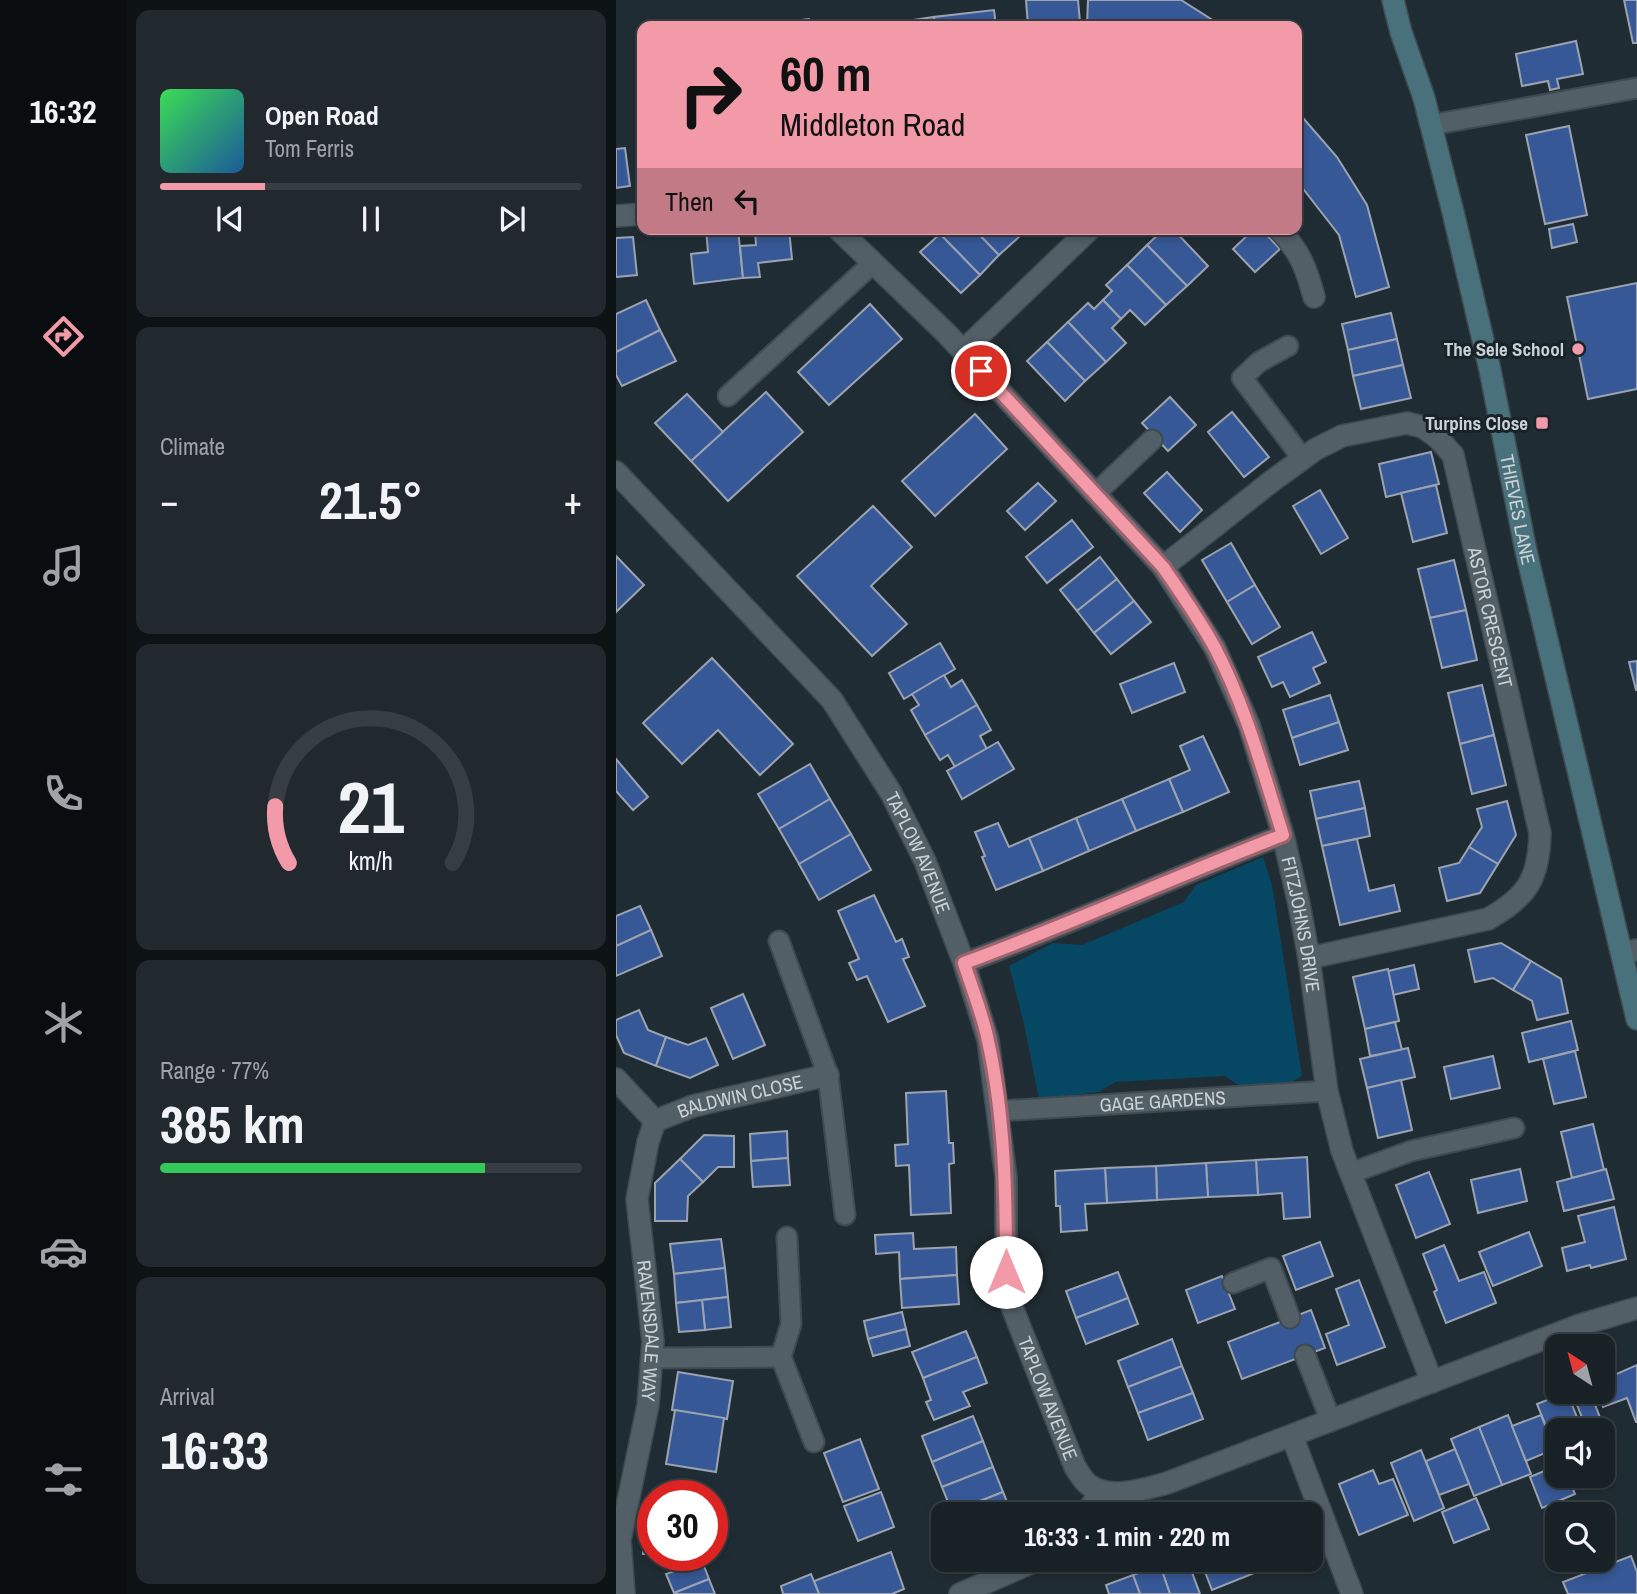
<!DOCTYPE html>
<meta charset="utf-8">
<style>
:root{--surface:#182126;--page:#21292e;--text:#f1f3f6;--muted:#9fa3a7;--line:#363e43;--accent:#f39aa8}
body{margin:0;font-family:"Archivo Narrow",sans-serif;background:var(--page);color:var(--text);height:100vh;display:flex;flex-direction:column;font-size:26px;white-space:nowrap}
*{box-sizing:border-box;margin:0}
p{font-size:23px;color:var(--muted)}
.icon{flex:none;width:38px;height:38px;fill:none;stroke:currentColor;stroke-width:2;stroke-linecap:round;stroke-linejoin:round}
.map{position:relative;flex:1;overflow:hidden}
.sheet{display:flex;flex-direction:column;gap:10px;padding:10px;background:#0d1215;width:490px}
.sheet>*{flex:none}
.banner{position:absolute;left:21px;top:21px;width:665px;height:214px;border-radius:14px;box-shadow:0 4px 10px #0003,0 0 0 2px var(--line);background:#f39aa8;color:#111;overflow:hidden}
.needle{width:46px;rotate:324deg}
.buttons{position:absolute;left:929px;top:1334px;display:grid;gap:14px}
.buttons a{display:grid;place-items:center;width:70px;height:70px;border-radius:14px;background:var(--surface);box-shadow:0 4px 10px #0003,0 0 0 2px var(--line);font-size:35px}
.speed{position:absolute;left:21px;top:1480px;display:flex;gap:14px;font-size:35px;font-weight:700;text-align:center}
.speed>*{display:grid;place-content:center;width:91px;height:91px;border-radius:50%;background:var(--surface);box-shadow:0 4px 10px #0003,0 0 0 2px var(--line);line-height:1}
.speed .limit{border:10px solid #d22;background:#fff;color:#111}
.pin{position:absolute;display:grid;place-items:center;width:60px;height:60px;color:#fff;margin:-30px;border:4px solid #fff;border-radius:50%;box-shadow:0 2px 7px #0007}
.me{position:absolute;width:77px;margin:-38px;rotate:0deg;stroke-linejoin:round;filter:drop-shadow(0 0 5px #0008)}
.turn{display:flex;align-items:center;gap:24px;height:147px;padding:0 28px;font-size:32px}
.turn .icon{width:91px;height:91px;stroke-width:2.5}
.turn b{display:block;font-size:49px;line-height:60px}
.then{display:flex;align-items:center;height:66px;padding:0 28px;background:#0003;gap:14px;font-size:26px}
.big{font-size:52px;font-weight:700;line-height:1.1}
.sheet .tile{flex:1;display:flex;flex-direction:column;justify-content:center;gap:10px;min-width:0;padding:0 24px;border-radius:14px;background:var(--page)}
.sheet .dial{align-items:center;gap:0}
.dial svg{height:182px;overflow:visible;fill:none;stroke:var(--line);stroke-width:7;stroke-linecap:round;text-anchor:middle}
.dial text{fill:var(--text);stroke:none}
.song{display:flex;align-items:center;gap:21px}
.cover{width:84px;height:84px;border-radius:10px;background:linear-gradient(135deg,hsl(130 70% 55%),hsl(210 70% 35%))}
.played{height:7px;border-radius:4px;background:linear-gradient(90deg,var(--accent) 25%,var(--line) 25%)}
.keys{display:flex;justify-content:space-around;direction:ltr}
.heat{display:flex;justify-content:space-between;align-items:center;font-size:38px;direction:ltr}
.charge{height:10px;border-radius:5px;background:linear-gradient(90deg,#34c759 77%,var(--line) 0)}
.trip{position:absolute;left:315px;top:1502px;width:392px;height:70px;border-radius:14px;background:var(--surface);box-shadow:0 4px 10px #0003,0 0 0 2px var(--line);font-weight:700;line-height:70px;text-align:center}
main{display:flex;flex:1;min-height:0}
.tab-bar{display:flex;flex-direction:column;width:126px;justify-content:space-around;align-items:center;background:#0a0d0f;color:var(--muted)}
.tab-bar .icon{width:49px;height:49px}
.tab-bar .selected{color:var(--accent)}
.tab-bar b{font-size:32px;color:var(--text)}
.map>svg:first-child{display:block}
</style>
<main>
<nav class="tab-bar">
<b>16:32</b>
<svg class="icon selected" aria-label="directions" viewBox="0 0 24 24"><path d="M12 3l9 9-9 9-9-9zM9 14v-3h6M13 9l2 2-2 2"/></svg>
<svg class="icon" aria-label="music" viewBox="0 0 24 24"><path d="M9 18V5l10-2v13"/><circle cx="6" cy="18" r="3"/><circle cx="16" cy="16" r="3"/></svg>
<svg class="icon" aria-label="phone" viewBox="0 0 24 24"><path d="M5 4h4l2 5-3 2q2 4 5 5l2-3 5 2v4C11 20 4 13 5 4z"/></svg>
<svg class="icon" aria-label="climate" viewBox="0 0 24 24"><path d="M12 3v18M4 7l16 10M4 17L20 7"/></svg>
<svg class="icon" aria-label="car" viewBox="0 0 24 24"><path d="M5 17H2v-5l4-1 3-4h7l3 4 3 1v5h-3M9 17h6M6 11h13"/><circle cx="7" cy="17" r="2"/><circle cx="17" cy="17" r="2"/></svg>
<svg class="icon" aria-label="filters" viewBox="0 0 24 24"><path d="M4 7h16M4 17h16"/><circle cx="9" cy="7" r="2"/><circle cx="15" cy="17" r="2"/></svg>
</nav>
<section class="sheet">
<div class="tile">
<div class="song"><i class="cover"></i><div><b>Open Road</b><p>Tom Ferris</p></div></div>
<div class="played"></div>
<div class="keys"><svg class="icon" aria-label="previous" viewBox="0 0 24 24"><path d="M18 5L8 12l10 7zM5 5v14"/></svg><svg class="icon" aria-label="pause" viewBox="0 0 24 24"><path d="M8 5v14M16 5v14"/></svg><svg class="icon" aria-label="next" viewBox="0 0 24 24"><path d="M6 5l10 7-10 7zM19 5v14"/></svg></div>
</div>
<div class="tile"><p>Climate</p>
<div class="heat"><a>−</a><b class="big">21.5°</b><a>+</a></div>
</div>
<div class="tile dial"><svg viewBox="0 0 100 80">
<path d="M14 69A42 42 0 1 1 86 69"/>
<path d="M14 69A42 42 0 0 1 8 44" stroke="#f39aa8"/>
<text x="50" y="56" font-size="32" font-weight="700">21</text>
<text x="50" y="72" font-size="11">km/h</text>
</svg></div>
<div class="tile"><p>Range · 77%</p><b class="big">385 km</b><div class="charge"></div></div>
<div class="tile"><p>Arrival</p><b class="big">16:33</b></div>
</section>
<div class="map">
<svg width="1021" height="1594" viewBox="0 0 1021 1594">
<rect width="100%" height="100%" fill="#202c33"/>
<polygon fill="#064763" points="647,857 656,885 686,1076 676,1082 624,1086 609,1076 499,1082 483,1092 423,1099 408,1024 393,966 437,943 466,945 568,902 580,885"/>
<g fill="#375896" stroke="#9ca3b0" stroke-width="2">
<polygon points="410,0 462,0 464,22 412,26"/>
<polygon points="472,0 565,0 606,26 471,26"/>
<polygon points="1008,0 1021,0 1021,43 1017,43"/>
<polygon points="378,10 380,26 319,26 318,17"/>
<polygon points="318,17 319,26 281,26 284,22"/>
<polygon points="193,19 194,26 140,26 140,25"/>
<polygon points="960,41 967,74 941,79 943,88 934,90 932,81 906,86 900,54"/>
<polygon points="681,111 721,157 751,205 773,287 740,297 723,235 681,181"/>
<polygon points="953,126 971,215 929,224 910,135"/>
<polygon points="9,148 14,186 0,188 0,149"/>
<polygon points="957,224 961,242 936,248 933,229"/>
<polygon points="122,229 127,278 78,284 75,254 92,252 90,230"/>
<polygon points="139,229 173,229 176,259 142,263 144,277 127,278 124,246 140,245"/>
<polygon points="328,229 358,229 383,255 364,275 324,234"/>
<polygon points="358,229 396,229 403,237 383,255"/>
<polygon points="548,229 557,229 592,266 571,286 531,245"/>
<polygon points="638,229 645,229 664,249 639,272 617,249"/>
<polygon points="324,234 364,275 345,293 304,252"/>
<polygon points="17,237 21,275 0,277 0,238"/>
<polygon points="531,245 571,286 550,305 511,265"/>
<polygon points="511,265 550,305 529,325 514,310 505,319 487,300 496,291 490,285"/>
<polygon points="1021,283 1021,389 972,399 951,297"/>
<polygon points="30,300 44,330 0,352 0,314"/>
<polygon points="487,300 505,319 496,328 510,343 490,362 452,322 472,303 478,309"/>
<polygon points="254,304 286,339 213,405 182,372"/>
<polygon points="775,313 781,339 732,350 726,324"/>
<polygon points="452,322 490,362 469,381 431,342"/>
<polygon points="44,330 60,361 6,386 0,375 0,352"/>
<polygon points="781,339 787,365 737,376 732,350"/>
<polygon points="431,342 469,381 449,401 411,361"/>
<polygon points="787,365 795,398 745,409 737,376"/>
<polygon points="150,392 187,432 112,501 75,461"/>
<polygon points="71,394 107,432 75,461 39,423"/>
<polygon points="554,397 580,425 552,451 526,423"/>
<polygon points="616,412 653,457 628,477 592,432"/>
<polygon points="359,414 391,449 319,516 286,481"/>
<polygon points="815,452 823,484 770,497 763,464"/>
<polygon points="551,472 586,510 564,532 528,493"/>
<polygon points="422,483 440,501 409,530 391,511"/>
<polygon points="820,485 831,533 797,542 785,493"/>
<polygon points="704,490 732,538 705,554 677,506"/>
<polygon points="257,506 296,547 255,586 291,624 256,656 181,576"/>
<polygon points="456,520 477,547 431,583 410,557"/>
<polygon points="615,543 639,585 611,602 586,560"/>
<polygon points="0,556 28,585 0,612"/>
<polygon points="484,557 501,579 461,611 444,590"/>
<polygon points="838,560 850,610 814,618 802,569"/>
<polygon points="501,579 518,601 478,633 461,611"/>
<polygon points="639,585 664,627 636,644 611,602"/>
<polygon points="518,601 535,622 495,654 478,633"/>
<polygon points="850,610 861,660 826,668 814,618"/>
<polygon points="696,632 710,662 697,668 704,683 674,697 667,682 656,687 642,657"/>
<polygon points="324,643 339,669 288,699 273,673"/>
<polygon points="96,658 177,744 144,775 102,730 66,764 27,723"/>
<polygon points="1021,661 1021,690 1020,690 1013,662"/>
<polygon points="558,663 569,692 516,713 504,684"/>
<polygon points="328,675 335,687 346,680 361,705 309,735 295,710 303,705 296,694"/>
<polygon points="866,685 878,735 844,744 832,693"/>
<polygon points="714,695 723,722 676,738 667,710"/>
<polygon points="361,705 375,730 364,736 371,749 339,767 332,755 324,760 309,735"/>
<polygon points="723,722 732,750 684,765 676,738"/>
<polygon points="878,735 890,785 856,794 844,744"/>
<polygon points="587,736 613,792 567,812 553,779 574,770 564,746"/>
<polygon points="382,742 398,769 346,799 331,771"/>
<polygon points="0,759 32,797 17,810 0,791"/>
<polygon points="194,764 214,799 163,829 142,794"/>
<polygon points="553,779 567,812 520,831 506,799"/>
<polygon points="743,781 749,808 700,819 694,791"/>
<polygon points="214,799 235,834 183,864 163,829"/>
<polygon points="506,799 520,831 473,851 460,818"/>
<polygon points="891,801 900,835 882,864 853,847 866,827 861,809"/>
<polygon points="749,808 754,836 706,846 700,819"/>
<polygon points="460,818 473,851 427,871 413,838"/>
<polygon points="382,823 393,847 413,838 427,871 380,890 366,857 369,856 359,832"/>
<polygon points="235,834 255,870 203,900 183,864"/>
<polygon points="741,839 753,891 778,885 784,911 724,925 706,846"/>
<polygon points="853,847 882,864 864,893 831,901 823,868 843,863"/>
<polygon points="258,895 280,942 286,939 293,957 287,959 309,1006 272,1022 251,976 241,980 233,963 243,959 222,911"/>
<polygon points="24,906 35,930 0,946 0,916"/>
<polygon points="35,930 46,956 0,976 0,946"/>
<polygon points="885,943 915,961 897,990 877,978 859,982 852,950"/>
<polygon points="915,961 945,979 952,1013 921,1020 916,1001 897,990"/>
<polygon points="798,965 803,989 777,995 772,971"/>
<polygon points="772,969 783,1021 749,1029 737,977"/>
<polygon points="127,994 149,1045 117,1059 95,1008"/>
<polygon points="23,1010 32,1030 50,1037 40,1066 8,1053 0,1035 0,1020"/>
<polygon points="955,1021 962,1050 913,1062 906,1033"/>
<polygon points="779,1022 786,1050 754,1056 749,1029"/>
<polygon points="50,1037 72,1045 90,1038 102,1065 74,1078 40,1066"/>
<polygon points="792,1048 799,1077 751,1088 744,1059"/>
<polygon points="959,1051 970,1097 938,1104 927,1059"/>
<polygon points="877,1056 884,1088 835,1099 828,1067"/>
<polygon points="785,1080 796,1130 762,1138 751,1088"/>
<polygon points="330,1091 333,1143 337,1143 338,1163 333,1164 335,1213 295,1215 293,1165 280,1166 279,1145 292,1144 290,1093"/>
<polygon points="977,1124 988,1170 956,1178 945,1132"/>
<polygon points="171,1131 172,1158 135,1161 134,1134"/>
<polygon points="88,1135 118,1136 118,1167 102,1167 87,1182 64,1159"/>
<polygon points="691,1157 694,1217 668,1219 666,1193 642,1195 640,1160"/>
<polygon points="172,1158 174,1185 137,1187 135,1161"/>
<polygon points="64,1159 87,1182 72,1196 71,1221 39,1221 39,1183"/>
<polygon points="640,1160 642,1195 592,1197 590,1163"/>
<polygon points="590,1163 592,1197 541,1200 540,1166"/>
<polygon points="540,1166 541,1200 491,1203 489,1168"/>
<polygon points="489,1168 491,1203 469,1204 471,1230 445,1232 444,1206 440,1206 439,1171"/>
<polygon points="904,1169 911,1201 862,1213 855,1180"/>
<polygon points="990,1169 998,1199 948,1211 941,1182"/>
<polygon points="813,1172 834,1224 800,1238 780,1185"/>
<polygon points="998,1207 1010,1259 975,1268 974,1265 951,1271 946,1248 969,1242 962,1216"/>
<polygon points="913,1232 926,1266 877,1286 863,1252"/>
<polygon points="297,1233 298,1249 340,1247 341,1275 284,1279 283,1252 260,1254 259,1235"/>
<polygon points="105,1239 109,1268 58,1274 54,1244"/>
<polygon points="704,1242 717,1276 680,1290 667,1256"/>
<polygon points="828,1245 843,1281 868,1272 880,1303 830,1323 818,1292 821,1290 807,1254"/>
<polygon points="109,1268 112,1297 60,1303 58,1274"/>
<polygon points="502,1272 512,1298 460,1318 450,1291"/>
<polygon points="341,1275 343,1304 286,1308 284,1279"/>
<polygon points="606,1276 619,1309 582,1323 570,1290"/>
<polygon points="743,1280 769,1347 721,1365 710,1334 733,1325 720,1289"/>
<polygon points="112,1297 115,1327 89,1330 86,1300"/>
<polygon points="512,1298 522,1324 470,1344 460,1318"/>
<polygon points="86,1300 89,1330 63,1332 60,1303"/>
<polygon points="695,1310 709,1348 626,1379 612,1342"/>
<polygon points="286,1312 290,1329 252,1339 248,1321"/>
<polygon points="290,1329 294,1346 257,1356 252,1339"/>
<polygon points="350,1331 361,1357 307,1378 296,1352"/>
<polygon points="556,1339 566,1366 512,1387 502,1361"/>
<polygon points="361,1357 371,1383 347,1392 354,1406 318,1420 310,1402 315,1400 307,1378"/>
<polygon points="1021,1365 1021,1422 1020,1422 1011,1398 987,1407 981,1391 987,1391 987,1380"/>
<polygon points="566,1366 577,1393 522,1413 512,1387"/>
<polygon points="62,1372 117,1381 111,1419 56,1410"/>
<polygon points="951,1392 966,1430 942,1430 942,1456 921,1404"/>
<polygon points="577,1393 587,1419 532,1440 522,1413"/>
<polygon points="975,1394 988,1428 984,1430 971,1430 959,1400"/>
<polygon points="59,1410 108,1418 100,1472 50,1464"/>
<polygon points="892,1415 915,1474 886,1485 863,1427"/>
<polygon points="925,1415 939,1449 910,1461 896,1426"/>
<polygon points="357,1416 367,1441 316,1462 306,1436"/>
<polygon points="863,1427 886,1485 858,1496 835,1439"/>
<polygon points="244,1439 263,1489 227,1502 208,1453"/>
<polygon points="367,1441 377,1467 326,1487 316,1462"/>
<polygon points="839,1449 853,1484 823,1495 810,1461"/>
<polygon points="805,1450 828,1508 798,1521 775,1463"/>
<polygon points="942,1465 942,1475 951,1475 959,1494 926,1508 914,1477"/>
<polygon points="377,1467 387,1492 336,1512 326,1487"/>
<polygon points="757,1470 763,1484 777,1479 792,1515 743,1535 723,1484"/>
<polygon points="265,1492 278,1527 242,1541 228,1506"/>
<polygon points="387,1492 396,1514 337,1514 336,1512"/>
<polygon points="33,1494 63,1496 37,1496 37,1524 30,1524"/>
<polygon points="860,1498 873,1529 838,1543 826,1512"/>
<polygon points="672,1504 676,1514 645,1514"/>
<polygon points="30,1524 37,1524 37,1554 27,1554"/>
<polygon points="275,1552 288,1589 276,1594 203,1594 198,1581"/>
<polygon points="1015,1556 1021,1572 1021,1594 952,1594 947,1582"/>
<polygon points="560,1559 571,1559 584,1594 554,1594 544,1565"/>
<polygon points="584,1559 655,1559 658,1565 596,1590"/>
<polygon points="86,1561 93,1579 58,1593 50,1574"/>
<polygon points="544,1565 554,1594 524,1594 517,1575"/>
<polygon points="195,1574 203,1594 167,1594 165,1586"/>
<polygon points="517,1575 524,1594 493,1594 490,1585"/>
<polygon points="93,1579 99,1594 58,1594 58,1593"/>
</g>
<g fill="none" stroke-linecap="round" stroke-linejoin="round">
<g stroke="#3f4a50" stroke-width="23">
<g id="lane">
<polyline points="815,125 1021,88"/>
<polyline points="672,346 643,362 626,378 687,459"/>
<polyline points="112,396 257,263"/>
<polyline points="479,494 536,440"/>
<polyline points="163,941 212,1075 229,1215"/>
<path d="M 348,963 C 456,924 560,876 667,835"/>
<path id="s1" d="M 383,1111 L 711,1091"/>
<polyline points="735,1173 795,1151 898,1128"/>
<polyline points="171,1237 175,1324 165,1357 198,1442"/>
<polyline points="617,1283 655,1268 674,1318"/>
<polyline points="689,1355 715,1421"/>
<polyline points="36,1358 165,1357"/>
</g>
</g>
<g stroke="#3f4a50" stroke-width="24">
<g id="street">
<polyline points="0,216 26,214"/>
<path id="s2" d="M 222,229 L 331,334 L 547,567 L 599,648 L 633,725 L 667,835 L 683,904 L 693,958 L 711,1091 L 726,1151 L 816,1382"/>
<path d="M 663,229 C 684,252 690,267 698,297"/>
<polyline points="347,351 474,229"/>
<path id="s3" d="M 0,472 L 216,700 L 275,793 L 309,861 L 348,963 L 372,1040 L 390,1178 L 390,1272 L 396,1307 L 459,1467 C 463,1473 467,1481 473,1485 C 495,1501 528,1489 551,1483 L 964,1325 L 1021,1308"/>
<path id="s4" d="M 547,567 L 656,481 L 700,449 L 726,436 L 791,423 L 807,427 L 822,438 L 837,455 L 924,833 C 923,879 911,897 872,919 L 693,958"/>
<polyline points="1006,953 1021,950"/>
<path id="s5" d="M 0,1079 L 39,1121 L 32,1142 L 21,1199 L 37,1341 L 32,1405 L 4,1540 L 8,1594"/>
<path id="s6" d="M 39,1121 L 77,1106 L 212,1075"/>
<polyline points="676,1436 736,1594"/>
<polyline points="469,1514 486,1491"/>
<polyline points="344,1594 424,1559"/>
</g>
</g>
<g stroke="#3f4a50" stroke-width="24">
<g id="secondary">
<path id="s7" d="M 777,0 L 785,32 L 808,98 L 837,212 L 874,370 L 910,551 L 1021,1019"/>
</g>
</g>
<use href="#lane" stroke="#525f67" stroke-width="19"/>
<use href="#street" stroke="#525f67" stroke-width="21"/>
<use href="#secondary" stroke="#49717b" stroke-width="21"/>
</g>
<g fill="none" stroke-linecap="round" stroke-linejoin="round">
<g stroke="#9e646d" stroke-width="18">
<path id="route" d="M 365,371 L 547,567 C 565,593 584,620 599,648 C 630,707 647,772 667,835 C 560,876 455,924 348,963 C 356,989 367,1015 372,1041 C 389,1117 390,1195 390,1272"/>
</g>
<use href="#route" stroke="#f39aa8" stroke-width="12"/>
</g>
<g fill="#f39aa8" stroke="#172329" stroke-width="2.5">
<circle cx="962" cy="349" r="7"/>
<rect x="919" y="416" width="14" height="14" rx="3.5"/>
</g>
<g text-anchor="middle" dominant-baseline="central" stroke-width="6" stroke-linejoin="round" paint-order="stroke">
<g font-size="19" font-weight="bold" fill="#cbd2d7" stroke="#172329" text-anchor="end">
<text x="948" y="349">The Sele School</text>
<text x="912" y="423">Turpins Close</text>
</g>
<g font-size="19" fill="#cbd2d7" stroke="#172329">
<text stroke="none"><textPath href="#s7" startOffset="525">THIEVES LANE</textPath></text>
<text stroke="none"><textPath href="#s4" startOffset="513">ASTOR CRESCENT</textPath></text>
<text stroke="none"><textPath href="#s3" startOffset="490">TAPLOW AVENUE</textPath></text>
<text stroke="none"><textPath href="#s2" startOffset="856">FITZJOHNS DRIVE</textPath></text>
<text stroke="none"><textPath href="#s6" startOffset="89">BALDWIN CLOSE</textPath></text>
<text stroke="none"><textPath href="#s1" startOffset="164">GAGE GARDENS</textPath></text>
<text stroke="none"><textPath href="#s5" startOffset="270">RAVENSDALE WAY</textPath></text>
<text stroke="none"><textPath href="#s3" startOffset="1057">TAPLOW AVENUE</textPath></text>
</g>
</g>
</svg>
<div class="buttons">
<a><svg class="needle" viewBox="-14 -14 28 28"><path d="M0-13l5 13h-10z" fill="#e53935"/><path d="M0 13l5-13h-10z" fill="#9fa3a7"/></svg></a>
<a><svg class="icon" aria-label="sound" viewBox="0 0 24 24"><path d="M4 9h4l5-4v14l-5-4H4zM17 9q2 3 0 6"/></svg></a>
<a><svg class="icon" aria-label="search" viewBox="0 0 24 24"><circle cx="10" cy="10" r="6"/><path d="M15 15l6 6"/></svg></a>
</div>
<div class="speed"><div class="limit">30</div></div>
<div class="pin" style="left:365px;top:371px;background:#d93025"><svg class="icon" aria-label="arrive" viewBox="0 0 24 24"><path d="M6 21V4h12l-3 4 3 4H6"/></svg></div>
<svg class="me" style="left:390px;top:1272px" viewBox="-20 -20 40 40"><circle r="19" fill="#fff"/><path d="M0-13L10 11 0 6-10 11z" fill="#f39aa8"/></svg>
<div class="trip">16:33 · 1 min · 220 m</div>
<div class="banner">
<div class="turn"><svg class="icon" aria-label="right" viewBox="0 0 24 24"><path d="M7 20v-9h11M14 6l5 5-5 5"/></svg><div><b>60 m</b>Middleton Road</div></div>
<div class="then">Then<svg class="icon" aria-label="left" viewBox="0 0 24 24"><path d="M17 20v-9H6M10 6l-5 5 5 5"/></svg></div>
</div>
</div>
</main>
